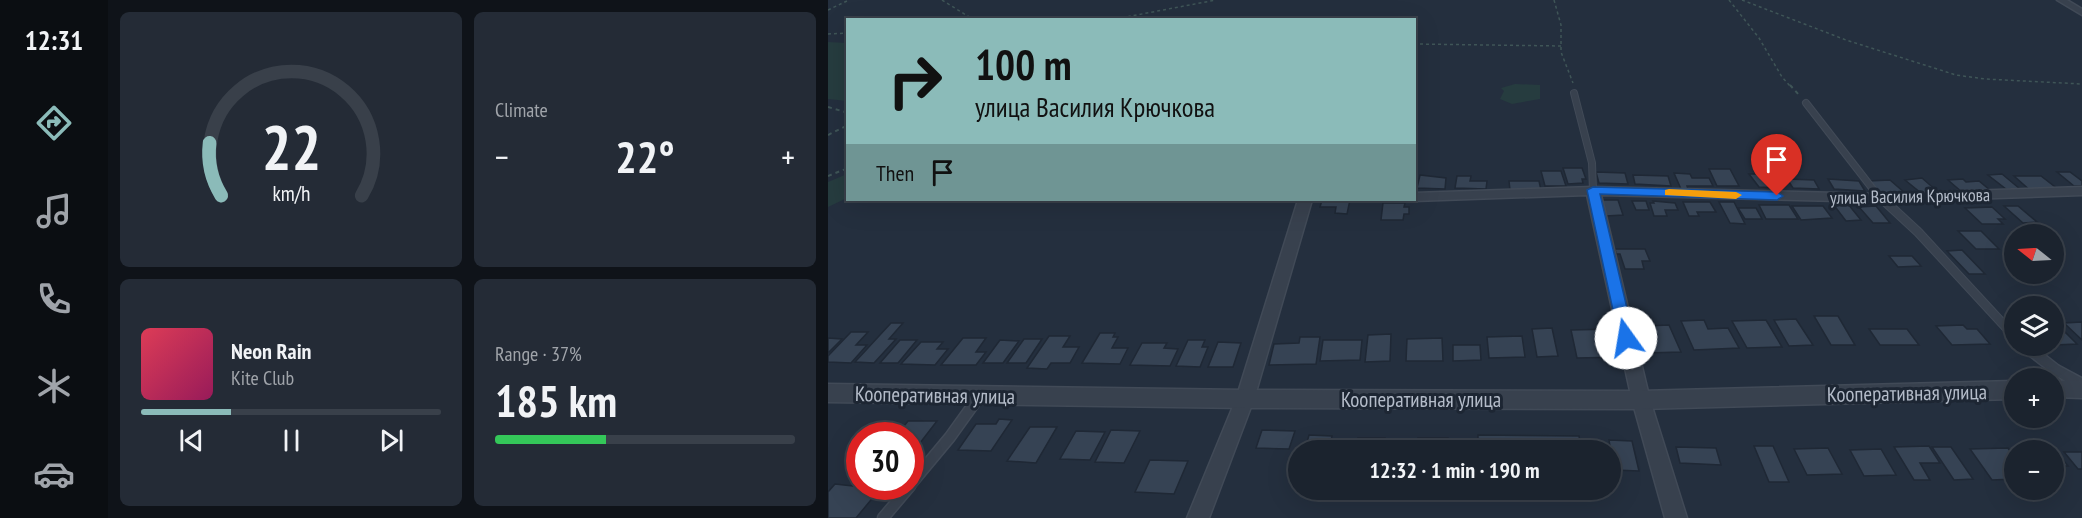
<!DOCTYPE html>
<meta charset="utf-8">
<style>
:root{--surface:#1b232e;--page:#242b36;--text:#f1f3f6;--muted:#a0a4aa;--line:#39404a;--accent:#8bbbb9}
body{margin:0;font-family:"PT Sans Narrow",sans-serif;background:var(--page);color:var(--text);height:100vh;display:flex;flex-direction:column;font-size:22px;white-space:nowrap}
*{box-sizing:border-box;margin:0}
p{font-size:20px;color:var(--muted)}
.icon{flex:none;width:33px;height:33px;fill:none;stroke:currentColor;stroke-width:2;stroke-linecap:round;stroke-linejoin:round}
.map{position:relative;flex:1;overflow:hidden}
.panel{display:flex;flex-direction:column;gap:12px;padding:12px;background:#0f1319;width:720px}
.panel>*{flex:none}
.top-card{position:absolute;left:18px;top:18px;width:570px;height:183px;border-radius:0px;box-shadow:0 6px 24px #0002,0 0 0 2px var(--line);background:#8bbbb9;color:#111;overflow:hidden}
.needle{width:39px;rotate:288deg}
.buttons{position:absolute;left:1176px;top:224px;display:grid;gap:12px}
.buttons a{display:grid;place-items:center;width:60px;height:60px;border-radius:50%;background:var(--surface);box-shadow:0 6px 24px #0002,0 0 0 2px var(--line);font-size:30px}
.speed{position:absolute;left:18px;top:422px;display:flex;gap:12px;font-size:30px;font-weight:700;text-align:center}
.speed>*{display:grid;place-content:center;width:78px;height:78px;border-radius:50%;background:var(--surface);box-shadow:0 6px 24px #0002,0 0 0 2px var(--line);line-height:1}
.speed .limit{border:9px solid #d22;background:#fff;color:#111}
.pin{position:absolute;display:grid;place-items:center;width:51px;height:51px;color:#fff;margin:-62px -26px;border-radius:50% 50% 50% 0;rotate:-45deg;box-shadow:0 0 6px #0007}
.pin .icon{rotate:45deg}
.me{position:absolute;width:66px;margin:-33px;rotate:347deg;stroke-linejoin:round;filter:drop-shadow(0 0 4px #0008)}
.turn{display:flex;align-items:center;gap:21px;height:126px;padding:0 30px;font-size:27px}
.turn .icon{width:78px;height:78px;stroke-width:2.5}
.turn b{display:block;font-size:42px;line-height:51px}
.then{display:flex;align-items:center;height:57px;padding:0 30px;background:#0003;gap:12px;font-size:22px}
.big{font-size:45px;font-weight:700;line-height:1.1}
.panel .card{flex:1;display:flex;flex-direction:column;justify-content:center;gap:9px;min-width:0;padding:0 21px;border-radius:9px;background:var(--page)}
.panel .dial{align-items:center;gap:0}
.dial svg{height:156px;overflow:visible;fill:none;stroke:var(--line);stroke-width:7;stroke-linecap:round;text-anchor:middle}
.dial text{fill:var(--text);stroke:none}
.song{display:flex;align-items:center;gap:18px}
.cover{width:72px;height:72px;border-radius:9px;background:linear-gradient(135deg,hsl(350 70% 55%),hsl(330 70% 35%))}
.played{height:6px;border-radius:3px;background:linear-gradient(90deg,var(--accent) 30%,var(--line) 30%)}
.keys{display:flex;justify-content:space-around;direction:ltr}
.heat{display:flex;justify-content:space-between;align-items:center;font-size:33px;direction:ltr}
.charge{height:9px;border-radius:4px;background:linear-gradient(90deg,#34c759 37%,var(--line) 0)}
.panel .tiles{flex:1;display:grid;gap:12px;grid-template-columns:repeat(2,1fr)}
.trip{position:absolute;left:460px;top:440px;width:333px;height:60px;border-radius:30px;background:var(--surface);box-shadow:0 6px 24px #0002,0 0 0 2px var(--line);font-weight:700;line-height:60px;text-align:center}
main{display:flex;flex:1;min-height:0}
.tabs{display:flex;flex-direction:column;width:108px;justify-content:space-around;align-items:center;background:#0b0e12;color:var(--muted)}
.tabs .icon{width:42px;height:42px}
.tabs .on{color:var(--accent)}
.tabs b{font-size:27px;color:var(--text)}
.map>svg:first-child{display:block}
</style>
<main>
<nav class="tabs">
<b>12:31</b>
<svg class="icon on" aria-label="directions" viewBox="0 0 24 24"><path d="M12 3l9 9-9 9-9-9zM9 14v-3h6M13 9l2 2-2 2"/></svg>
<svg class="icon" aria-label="music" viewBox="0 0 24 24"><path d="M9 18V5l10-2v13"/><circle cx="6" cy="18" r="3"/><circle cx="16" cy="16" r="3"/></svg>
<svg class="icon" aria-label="phone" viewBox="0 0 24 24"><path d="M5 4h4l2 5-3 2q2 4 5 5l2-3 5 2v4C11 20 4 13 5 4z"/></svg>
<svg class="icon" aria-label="climate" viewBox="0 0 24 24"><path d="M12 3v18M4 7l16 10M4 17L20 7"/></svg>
<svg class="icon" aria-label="car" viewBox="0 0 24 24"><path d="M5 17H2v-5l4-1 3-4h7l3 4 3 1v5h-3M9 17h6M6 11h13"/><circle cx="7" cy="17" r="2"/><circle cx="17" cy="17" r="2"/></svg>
</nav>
<section class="panel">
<div class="tiles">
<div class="card dial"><svg viewBox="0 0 100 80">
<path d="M14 69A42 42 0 1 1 86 69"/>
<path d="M14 69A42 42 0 0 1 8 42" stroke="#8bbbb9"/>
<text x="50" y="56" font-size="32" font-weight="700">22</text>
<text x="50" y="72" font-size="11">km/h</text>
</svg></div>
<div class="card"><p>Climate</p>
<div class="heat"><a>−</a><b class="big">22°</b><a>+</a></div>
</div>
<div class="card">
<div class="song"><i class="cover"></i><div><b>Neon Rain</b><p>Kite Club</p></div></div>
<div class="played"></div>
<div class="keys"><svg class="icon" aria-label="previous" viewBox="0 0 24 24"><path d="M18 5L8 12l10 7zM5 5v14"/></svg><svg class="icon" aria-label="pause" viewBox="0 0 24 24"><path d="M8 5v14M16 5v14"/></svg><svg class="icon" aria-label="next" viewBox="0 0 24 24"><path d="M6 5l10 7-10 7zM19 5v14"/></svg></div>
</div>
<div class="card"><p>Range · 37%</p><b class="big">185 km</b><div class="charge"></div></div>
</div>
</section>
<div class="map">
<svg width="1254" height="518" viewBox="0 0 1254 518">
<rect width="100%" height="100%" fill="#242f3e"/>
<g fill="#263c3f">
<polygon points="0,42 19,43 19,101 0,99"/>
<polygon points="687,84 712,85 712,99 684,104 672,99 676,91 673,88"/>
<polygon points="19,174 19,198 0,207 0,182"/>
</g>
<g fill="#364354" stroke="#1f2835" stroke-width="1.5">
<polygon points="735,168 754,168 758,179 754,179 755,183 740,184"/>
<polygon points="881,169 902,169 911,186 889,186"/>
<polygon points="713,171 733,171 738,186 717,186"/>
<polygon points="768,172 797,173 800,184 771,183"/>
<polygon points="1229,172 1242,172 1254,181 1254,186 1246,186"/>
<polygon points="846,173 862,174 864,178 881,178 885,186 859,186 860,189 853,189"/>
<polygon points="921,174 940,174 949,188 931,187"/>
<polygon points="1174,174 1192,189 1178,189 1160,175"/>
<polygon points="592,175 618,178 617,189 589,188"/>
<polygon points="805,175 840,176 843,186 807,184"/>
<polygon points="629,176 643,176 642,181 659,181 658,189 627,188"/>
<polygon points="1186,176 1213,176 1231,190 1204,192"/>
<polygon points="1094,178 1110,192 1093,193 1077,180"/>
<polygon points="959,179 986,180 991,189 965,188"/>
<polygon points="1000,179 1031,181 1037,191 1006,189"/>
<polygon points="1135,179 1138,182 1151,181 1163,191 1135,193 1120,180"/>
<polygon points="1062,180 1078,194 1055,196 1040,181"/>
<polygon points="681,181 711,181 713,190 682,190"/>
<polygon points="494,200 522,200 519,214 507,213 508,207 492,207"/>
<polygon points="773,200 790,200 795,215 778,216"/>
<polygon points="804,201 818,201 821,210 808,210"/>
<polygon points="825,201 847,203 850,210 837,210 839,216 826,216 822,203 826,203"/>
<polygon points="855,202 882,202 888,212 869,212 871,216 861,216"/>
<polygon points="891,202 906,202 917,224 902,223"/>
<polygon points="555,203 577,203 576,207 581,207 581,214 576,214 575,220 553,220"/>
<polygon points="1005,204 1020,204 1033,220 1018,221"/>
<polygon points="931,205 961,205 970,219 938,219"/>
<polygon points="964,206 995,206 1004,218 973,220"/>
<polygon points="1048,206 1062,223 1045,223 1031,207"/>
<polygon points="1176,206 1190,206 1209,222 1195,223"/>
<polygon points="1164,207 1177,219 1170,219 1175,224 1154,224 1137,208"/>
<polygon points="910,208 928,208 934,219 917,219"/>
<polygon points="1130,231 1153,231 1171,249 1148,249"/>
<polygon points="787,249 817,249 822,261 814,261 816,269 797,269 792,254 788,254"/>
<polygon points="1134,250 1157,274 1141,274 1119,251"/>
<polygon points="1061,256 1084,256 1093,266 1070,267"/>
<polygon points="986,316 1010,316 1027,345 1003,345"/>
<polygon points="968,319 985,345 961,346 946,320"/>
<polygon points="876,320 880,329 900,328 911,348 866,350 853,321"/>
<polygon points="938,320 954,347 919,348 904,321"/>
<polygon points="1254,322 1254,340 1236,323"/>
<polygon points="63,323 75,323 61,339 68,339 46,363 27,362"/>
<polygon points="841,325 853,352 817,353 810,333 821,332 818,326"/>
<polygon points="1135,325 1139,329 1149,329 1162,344 1124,345 1108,326"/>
<polygon points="724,328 730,356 709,357 704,329"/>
<polygon points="786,329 794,357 749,358 743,330"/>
<polygon points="1041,329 1079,329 1091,345 1052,345"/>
<polygon points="1226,330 1235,330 1249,344 1226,345"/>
<polygon points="23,332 40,332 28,345 39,345 23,363 0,362 0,356"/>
<polygon points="272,333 287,333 285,337 290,337 284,348 300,348 292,364 254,363"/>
<polygon points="563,334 562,361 537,362 540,335"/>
<polygon points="221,336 242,336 235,347 251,347 242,363 223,363 219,369 199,368"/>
<polygon points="694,336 697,357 661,358 659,337"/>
<polygon points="472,337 492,337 488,364 441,365 446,344 471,343"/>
<polygon points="0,338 14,339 0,353"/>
<polygon points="135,338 158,338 148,352 158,352 148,365 113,365"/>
<polygon points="614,338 615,361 578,361 579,339"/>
<polygon points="196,339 214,339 198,363 179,363"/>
<polygon points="72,340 89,340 70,363 52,363"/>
<polygon points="172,340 191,341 175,363 155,363"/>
<polygon points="360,340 377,340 374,347 380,347 372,367 348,366"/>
<polygon points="495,340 534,340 532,360 492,361"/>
<polygon points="93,342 115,342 109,349 120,349 107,365 73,364"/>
<polygon points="390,342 413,343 405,367 380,367"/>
<polygon points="314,343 339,343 336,348 350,349 342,366 302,365"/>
<polygon points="625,345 652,345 653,360 625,361"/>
<polygon points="171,419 184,420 163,451 130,450 148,424 168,424"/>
<polygon points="80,421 109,421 82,456 82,435 69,435"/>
<polygon points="202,427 229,427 208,463 179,461"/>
<polygon points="283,430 312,431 296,463 267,462"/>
<polygon points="434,430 467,431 461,449 428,448"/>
<polygon points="248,431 277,432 262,460 232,459"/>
<polygon points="481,435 504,436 501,450 477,450"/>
<polygon points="650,435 751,436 753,450 650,450"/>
<polygon points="530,438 557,438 556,450 529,450"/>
<polygon points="590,438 620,438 620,450 589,450"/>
<polygon points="781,440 804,441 811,471 786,470"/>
<polygon points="926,446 945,446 961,482 941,482"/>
<polygon points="1101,446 1112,463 1092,463 1102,480 1086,480 1066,447"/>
<polygon points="848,447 888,448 893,465 852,463"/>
<polygon points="1104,447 1123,447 1145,479 1126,480"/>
<polygon points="1000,448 1014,474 979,475 966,449"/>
<polygon points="1180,448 1186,457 1186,479 1164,480 1142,449"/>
<polygon points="1053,449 1068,475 1036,476 1022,450"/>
<polygon points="1216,450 1227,450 1240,466 1226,466 1226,450"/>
<polygon points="1236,452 1254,452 1254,469 1250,469"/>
<polygon points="322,460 360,461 346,494 307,492"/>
<polygon points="7,484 52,489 28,518 0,518 0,492"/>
</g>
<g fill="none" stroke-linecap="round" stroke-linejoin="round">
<g stroke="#414a57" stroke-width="8">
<g id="service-far2">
<polyline points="746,93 764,163 765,191"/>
<polyline points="978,103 1051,197"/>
</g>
</g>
<g stroke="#414a57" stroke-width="10">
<polyline id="service-far1" points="1050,195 1090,232 1186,336"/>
</g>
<g stroke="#414a57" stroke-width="13">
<g id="service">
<polyline points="1196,345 1228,370 1254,384"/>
<polyline points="82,485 122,437 150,398"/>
<polyline points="55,518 82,486"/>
</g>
</g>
<g stroke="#414a57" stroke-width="3">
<g id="minor">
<polygon points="1229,0 1239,0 1254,9 1254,15"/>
<polygon points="765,187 1052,194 1254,187 1254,195 1052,202 773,195 822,400 859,518 837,518 804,400 759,195 586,201 581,200 586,200 586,193"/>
<polygon points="470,200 484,200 426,399 381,518 359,518 408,399"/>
</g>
</g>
<g stroke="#414a57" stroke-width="3">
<g id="tertiary">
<polygon points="1254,380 1254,398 1226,397 1226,381"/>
<polygon points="1186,381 1186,399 813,409 417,408 0,402 0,384 417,390 813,391"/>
</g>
</g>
<g stroke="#3f5557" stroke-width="1.5" stroke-dasharray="3 3" stroke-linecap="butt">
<polyline points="114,0 146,20"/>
<polyline points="726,0 733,25 733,52 745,83"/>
<polyline points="901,0 931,38 954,77 963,87"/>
<polyline points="914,0 1018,40 1128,75 1157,79 1254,84"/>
<polyline points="0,10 21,0"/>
<polyline points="282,20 388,0"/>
<polyline points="0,34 20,33"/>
<polyline points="586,44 734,46"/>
</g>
<g stroke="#3f5557" stroke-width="2" stroke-dasharray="4 4" stroke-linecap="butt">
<polyline points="962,85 971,95"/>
<polyline points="0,107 17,112 20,117"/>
<polyline points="0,135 20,125"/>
<polyline points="0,176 20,168"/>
</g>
<use href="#service-far2" stroke="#38414e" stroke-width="6"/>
<use href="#service-far1" stroke="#38414e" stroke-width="8"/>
<use href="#service" stroke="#38414e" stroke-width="10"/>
<use href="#minor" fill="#38414e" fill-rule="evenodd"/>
<use href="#tertiary" fill="#38414e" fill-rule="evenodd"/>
</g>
<polygon fill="#1a73e8" stroke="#114b97" stroke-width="1.5" points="765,187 949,192 955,196 949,200 772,194 806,338 804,342 793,342 791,338 759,190"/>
<polygon fill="#f59e0b" points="841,189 908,192 914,195 908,199 837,195 837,190"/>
<g text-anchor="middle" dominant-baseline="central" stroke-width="6" stroke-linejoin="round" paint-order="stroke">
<g font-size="18" fill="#b4bcc9" stroke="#1d2633">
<text transform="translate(1082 196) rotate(-1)">улица Василия Крючкова</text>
</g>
<g font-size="21" fill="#b4bcc9" stroke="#1d2633">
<text transform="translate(1079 393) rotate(-1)">Кооперативная улица</text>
<text transform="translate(107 395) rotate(1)">Кооперативная улица</text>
<text x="593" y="399">Кооперативная улица</text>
</g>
</g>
</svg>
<div class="buttons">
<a><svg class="needle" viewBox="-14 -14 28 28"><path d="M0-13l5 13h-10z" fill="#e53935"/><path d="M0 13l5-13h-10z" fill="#a0a4aa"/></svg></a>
<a><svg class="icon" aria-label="layers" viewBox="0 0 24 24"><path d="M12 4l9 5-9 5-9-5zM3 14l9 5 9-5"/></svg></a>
<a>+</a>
<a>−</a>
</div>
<div class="speed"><div class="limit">30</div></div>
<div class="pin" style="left:949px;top:196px;background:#d93025"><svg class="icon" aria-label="arrive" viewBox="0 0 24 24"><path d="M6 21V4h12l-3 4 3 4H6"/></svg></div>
<svg class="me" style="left:798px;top:338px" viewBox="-20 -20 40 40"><circle r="19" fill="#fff"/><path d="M0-13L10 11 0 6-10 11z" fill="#1a73e8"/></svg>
<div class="trip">12:32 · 1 min · 190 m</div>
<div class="top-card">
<div class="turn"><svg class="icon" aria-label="right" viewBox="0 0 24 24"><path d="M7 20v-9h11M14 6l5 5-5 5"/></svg><div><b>100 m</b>улица Василия Крючкова</div></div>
<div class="then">Then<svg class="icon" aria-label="arrive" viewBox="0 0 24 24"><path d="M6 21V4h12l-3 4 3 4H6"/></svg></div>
</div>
</div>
</main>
